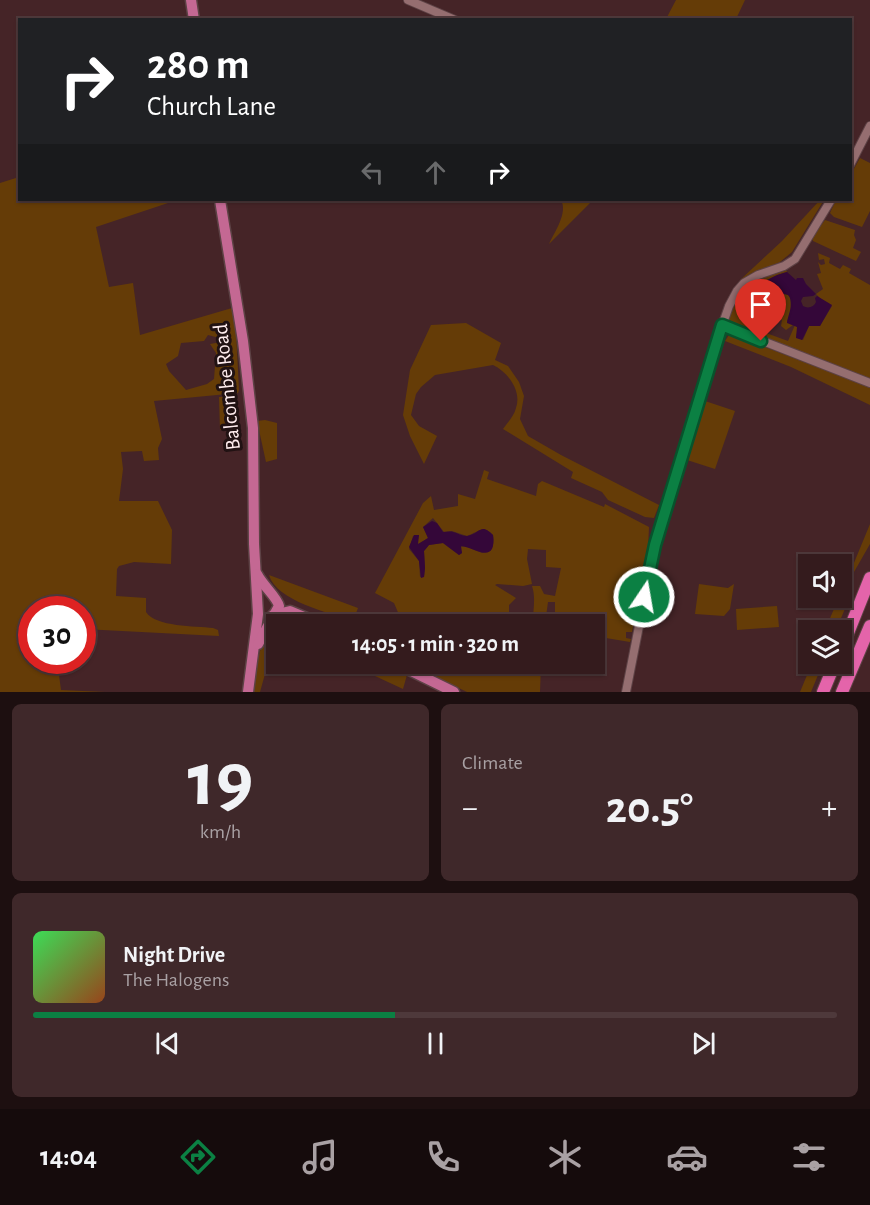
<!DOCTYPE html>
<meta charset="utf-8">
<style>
:root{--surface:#341b1d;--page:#3f282a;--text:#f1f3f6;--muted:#a9a1a4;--line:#4e393b;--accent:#0b8043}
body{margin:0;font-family:"Alegreya Sans",sans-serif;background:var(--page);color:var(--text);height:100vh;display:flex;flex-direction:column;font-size:22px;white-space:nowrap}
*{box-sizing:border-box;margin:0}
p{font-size:20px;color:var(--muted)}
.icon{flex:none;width:33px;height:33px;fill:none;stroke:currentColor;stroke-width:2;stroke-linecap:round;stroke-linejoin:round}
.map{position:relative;height:692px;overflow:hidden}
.drawer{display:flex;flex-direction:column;gap:12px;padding:12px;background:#1d0f10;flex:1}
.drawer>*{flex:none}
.guide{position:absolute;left:18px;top:18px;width:834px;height:183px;border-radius:0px;box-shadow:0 2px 4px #0004,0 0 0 2px var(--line);background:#202124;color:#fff;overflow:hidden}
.buttons{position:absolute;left:798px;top:554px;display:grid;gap:12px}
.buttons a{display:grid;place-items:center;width:54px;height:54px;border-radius:0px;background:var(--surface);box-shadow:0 2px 4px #0004,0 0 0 2px var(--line);font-size:30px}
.speed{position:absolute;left:18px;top:596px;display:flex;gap:12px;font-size:30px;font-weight:700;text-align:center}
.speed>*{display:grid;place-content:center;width:78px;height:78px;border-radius:50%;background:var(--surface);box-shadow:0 2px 4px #0004,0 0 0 2px var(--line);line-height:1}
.speed .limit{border:9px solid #d22;background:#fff;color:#111}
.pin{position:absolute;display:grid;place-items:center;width:51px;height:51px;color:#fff;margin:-62px -26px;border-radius:50% 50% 50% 0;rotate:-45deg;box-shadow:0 0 6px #0007}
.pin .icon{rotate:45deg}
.me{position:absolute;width:66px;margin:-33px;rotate:12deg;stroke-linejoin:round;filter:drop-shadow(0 0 4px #0008)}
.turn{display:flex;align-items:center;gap:21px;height:126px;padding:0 30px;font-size:27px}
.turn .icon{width:78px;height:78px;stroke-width:2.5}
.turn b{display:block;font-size:42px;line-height:51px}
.lanes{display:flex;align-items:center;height:57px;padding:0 30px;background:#0003;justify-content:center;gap:30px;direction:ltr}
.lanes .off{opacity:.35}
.big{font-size:45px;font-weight:600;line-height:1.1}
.drawer .card{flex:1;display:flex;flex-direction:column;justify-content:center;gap:9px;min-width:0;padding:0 21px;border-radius:9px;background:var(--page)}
.drawer .dial{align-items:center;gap:0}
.dial b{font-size:78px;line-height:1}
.song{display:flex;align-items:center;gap:18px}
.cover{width:72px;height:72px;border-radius:9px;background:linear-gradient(135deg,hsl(130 70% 55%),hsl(20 70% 35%))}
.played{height:6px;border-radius:3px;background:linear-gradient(90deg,var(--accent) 45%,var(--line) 45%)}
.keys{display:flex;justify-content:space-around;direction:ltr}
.heat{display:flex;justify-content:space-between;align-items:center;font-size:33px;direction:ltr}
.drawer .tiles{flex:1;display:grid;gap:12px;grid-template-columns:1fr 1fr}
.card:last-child{grid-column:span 2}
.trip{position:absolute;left:266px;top:614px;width:339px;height:60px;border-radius:0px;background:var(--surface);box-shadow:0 2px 4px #0004,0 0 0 2px var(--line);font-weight:600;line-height:60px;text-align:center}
.tabs{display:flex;height:96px;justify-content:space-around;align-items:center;background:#150b0c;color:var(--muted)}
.tabs .icon{width:42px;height:42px}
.tabs .current{color:var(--accent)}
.tabs b{font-size:27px;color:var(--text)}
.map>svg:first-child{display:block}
</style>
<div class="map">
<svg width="870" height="692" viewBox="0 0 870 692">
<rect width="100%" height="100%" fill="#452427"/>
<g fill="#653c07" fill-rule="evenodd">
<polygon points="676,0 745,0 736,19 703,19 698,17 697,19 666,19"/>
<polygon points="860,158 870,163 870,211 862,227 834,217 830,213 836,200 850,200 851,174"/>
<path d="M 19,177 L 20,200 L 177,200 L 96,227 L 109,287 L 133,283 L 140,335 L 232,308 L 236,331 L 239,390 L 238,393 L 154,401 L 162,439 L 158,448 L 159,460 L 144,461 L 142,451 L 121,452 L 123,469 L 119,501 L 158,501 L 172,530 L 171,564 L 134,562 L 119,566 L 117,569 L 116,596 L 146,598 L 146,612 C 156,627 195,626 213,628 L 218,630 L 219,636 L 83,629 L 82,609 L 32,609 L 32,660 L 57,660 L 61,690 L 105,692 L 0,692 L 0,183 ZM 208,335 L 223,339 L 221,342 L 210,344 L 216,353 L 214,379 L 207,384 L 186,390 L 169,371 L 166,364 L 178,356 L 181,343 L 204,341 Z"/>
<path d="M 561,200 L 593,200 L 549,244 C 555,231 568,213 561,200 Z"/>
<polygon points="820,200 824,200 792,252 780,262 740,280 782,241"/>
<polygon points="825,220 855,230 854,235 856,240 853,248 861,252 856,261 813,241 812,237"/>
<path d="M 818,253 L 830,258 L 829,263 L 840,269 L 843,265 L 851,269 L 849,273 L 870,285 L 870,379 L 729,325 C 727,309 745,286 759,278 C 766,274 777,273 786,270 L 787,272 L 775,276 L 765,283 L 790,296 L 791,314 L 787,321 L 793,325 L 786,330 L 781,326 L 782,320 L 776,319 L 775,322 L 765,319 L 758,322 L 755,329 L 788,341 L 795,325 L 798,328 L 796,337 L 803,340 L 809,326 L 820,326 L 832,306 L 821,299 L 816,294 L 823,289 L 817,274 L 821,273 L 818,262 L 821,265 L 825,264 L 824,259 L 819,260 Z"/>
<path d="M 466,323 L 501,343 L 495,360 L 508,366 L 519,382 L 524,396 L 520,419 L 528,436 L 561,455 L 659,505 L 654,518 L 645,517 L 608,500 L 602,492 L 571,478 L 573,472 L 503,429 C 508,422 514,416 516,408 C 522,391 508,372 493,365 L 435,375 L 421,387 L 416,394 L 411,415 L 419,426 L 437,436 L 424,464 L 410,436 L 403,415 L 410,370 L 431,325 Z"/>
<polygon points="729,335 736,336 870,387 870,405 791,367 725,341"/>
<polygon points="236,396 237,429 220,430 219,397"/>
<polygon points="702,400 735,411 715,469 687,460"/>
<polygon points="265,420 277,423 277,459 266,462 257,421"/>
<path d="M 484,470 L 489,472 L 487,479 L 536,496 L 538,484 L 542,481 L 604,507 L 605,504 L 649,527 L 648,549 L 632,632 L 626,632 L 626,638 L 631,639 L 630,642 L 594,636 L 594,624 L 560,624 L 560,619 L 555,618 L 555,602 L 548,602 L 545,624 L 534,624 L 538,624 L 538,622 L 533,621 C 533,609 536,598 532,586 L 540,586 L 544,594 L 555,596 L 561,568 L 546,567 L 546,550 L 528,549 L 527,559 L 532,584 L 523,586 L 497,584 L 495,585 L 516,598 L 509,605 L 509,612 L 499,612 L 500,615 L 510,616 L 509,624 L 365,624 L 368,616 L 385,619 L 400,617 L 394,603 L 375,593 L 423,503 L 431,496 L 434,510 L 458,506 L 458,494 L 475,499 ZM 433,518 L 444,532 L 452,531 L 467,536 C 478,532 484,525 493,535 C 495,544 492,551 482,553 L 466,546 L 460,547 L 462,553 L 459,555 L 443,543 L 429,545 L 424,551 L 425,568 L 424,577 L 420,577 L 419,561 L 409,549 L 413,536 L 419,535 L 417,543 L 419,544 L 428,538 L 423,527 Z"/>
<polygon points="870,524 870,544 850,579 847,604 836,630 825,630 839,597 842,597 842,592"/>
<path d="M 269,575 L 358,608 L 353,621 C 330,613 276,601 269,575 Z"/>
<polygon points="699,584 728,588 734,584 730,609 724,616 695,614"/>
<polygon points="777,606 779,627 737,630 736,609"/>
<path d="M 290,617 L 308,624 L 276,624 L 276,654 L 270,656 L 260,692 L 254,692 C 257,668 259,620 290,617 Z"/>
<path d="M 347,663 C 368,663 392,658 407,675 L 403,689 Z"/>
<polygon points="407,663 541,663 540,692 467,692"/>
<polygon points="812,663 823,663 811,692 800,692"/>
</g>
<g fill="#340739">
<path d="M 787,272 L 796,280 L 797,278 L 803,278 L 806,284 L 816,294 L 813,296 L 803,297 L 801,301 L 803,306 C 808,309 814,307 816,302 L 815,298 L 817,296 L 832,305 L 820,326 L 809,326 L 802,340 L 796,338 L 797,327 L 787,323 C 788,314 795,303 788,295 L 784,294 C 775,303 767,315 756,319 L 750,316 L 755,307 L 748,300 C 753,286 773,275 787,272 Z"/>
<path d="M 432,521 L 437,523 L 443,532 C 446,532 449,531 453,532 C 458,533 461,536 467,536 C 480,534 480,522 493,535 C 497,566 473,547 461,546 L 462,553 L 459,555 L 443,543 L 429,545 L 424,551 L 425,568 L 424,577 L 421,578 L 419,561 L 409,547 L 414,535 L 419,535 L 418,544 L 428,538 L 423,527 Z"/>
</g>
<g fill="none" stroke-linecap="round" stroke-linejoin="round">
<g stroke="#5d4245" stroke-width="10">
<g id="minor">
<polyline points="408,0 455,20"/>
<polyline points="850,165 870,126"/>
<polyline points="722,325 870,383"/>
<polyline points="626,692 655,545 709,363 729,306 737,291 744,283 758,275 784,266 795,259 831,200"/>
</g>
</g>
<g stroke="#5d4245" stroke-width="13">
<g id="major">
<polyline points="191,0 194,20"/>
<polyline points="220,200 243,341 253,428 254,544 258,614 248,692"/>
<path d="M 257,574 C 263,586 277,597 279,606 L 258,644"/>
<polyline points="273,615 290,611 321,624"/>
<polyline points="395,663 454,692"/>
</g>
</g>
<g stroke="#5d4245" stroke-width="14">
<g id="highway">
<polyline points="842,648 870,578"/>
<polyline points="823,692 835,663"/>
<polyline points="842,692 870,626"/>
</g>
</g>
<use href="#minor" stroke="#956e70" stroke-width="8"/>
<use href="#major" stroke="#c46893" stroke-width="10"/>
<use href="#highway" stroke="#e464aa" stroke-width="12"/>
</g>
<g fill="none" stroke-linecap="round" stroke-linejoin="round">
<g stroke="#07532c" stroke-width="15">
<polyline id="route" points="644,597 655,545 722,325 761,341"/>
</g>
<use href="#route" stroke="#0b8043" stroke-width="10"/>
</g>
<g text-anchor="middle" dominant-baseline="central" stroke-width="6" stroke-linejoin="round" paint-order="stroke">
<g font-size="21" fill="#feeced" stroke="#211213">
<text transform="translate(227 387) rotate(-96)">Balcombe Road</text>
</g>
</g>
</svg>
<div class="buttons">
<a><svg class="icon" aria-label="sound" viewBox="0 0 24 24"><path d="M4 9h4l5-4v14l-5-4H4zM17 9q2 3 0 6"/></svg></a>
<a><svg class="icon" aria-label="layers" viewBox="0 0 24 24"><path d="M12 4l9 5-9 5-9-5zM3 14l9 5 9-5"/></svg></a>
</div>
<div class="speed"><div class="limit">30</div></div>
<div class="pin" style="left:761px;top:341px;background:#d93025"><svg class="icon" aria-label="arrive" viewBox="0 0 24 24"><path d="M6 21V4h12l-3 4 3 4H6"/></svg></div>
<svg class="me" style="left:644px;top:597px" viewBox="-20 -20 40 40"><circle r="17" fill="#0b8043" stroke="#fff" stroke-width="3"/><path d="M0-11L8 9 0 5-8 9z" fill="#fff"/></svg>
<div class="trip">14:05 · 1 min · 320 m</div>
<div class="guide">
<div class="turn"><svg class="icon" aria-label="right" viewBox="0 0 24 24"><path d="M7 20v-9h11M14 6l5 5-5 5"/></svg><div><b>280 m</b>Church Lane</div></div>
<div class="lanes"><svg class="icon off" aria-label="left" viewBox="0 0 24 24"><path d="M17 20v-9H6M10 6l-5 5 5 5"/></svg><svg class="icon off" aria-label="ahead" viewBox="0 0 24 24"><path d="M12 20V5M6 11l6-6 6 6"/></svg><svg class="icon" aria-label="right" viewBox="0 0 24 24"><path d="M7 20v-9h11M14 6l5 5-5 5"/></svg></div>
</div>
</div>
<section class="drawer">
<div class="tiles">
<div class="card dial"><b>19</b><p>km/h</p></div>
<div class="card"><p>Climate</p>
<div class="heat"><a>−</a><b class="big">20.5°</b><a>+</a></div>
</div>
<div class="card">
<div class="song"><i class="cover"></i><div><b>Night Drive</b><p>The Halogens</p></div></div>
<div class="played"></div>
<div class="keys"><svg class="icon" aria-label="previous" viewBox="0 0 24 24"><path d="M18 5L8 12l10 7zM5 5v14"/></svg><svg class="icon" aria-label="pause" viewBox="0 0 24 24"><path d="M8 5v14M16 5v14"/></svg><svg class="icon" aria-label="next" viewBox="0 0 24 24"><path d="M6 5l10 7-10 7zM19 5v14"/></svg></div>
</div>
</div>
</section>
<nav class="tabs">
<b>14:04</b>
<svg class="icon current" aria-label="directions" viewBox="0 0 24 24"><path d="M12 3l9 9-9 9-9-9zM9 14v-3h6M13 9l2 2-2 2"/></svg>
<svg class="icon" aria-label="music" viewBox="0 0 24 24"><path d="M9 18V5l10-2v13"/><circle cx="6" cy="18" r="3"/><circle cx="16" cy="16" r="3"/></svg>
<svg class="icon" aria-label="phone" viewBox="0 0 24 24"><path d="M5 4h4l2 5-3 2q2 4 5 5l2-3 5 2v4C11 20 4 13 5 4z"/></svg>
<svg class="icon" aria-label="climate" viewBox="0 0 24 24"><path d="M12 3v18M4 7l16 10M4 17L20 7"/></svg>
<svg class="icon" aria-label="car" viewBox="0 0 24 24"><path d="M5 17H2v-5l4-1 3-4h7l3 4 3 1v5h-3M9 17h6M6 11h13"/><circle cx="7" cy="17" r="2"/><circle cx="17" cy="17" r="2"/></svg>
<svg class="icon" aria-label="filters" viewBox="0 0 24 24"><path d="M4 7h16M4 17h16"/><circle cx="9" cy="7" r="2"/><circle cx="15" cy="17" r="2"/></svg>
</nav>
